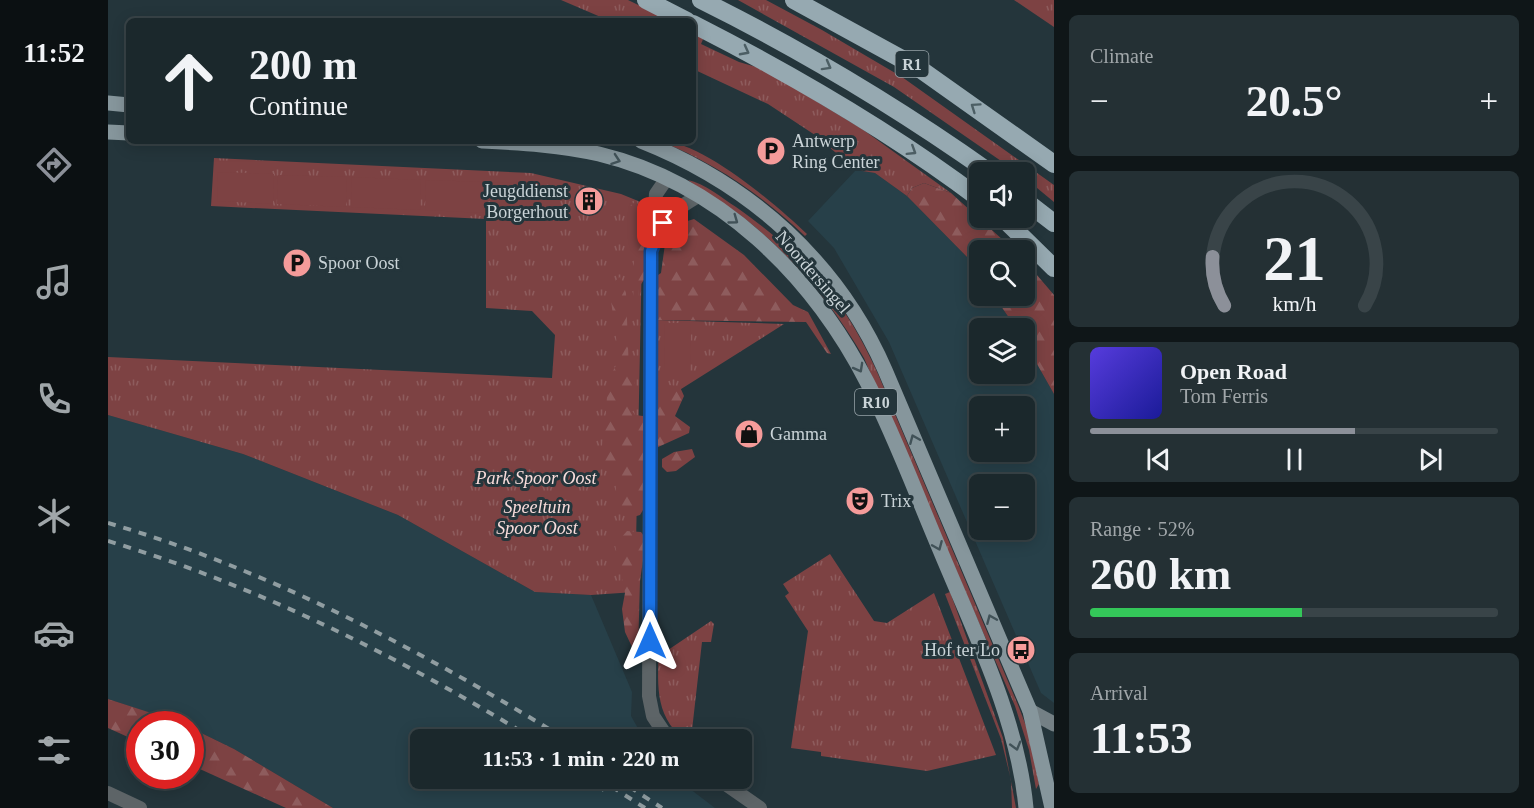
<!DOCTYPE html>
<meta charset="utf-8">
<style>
:root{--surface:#1b282c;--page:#243034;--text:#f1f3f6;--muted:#a0a6a9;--line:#394448;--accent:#8c9099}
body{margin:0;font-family:"Times New Roman",serif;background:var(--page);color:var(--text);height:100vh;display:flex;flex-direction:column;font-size:22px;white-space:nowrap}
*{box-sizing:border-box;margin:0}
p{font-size:20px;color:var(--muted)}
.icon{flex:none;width:33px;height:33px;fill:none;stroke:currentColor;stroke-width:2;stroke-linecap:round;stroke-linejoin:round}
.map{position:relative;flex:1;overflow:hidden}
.panel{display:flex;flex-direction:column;gap:15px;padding:15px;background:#0f1618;width:480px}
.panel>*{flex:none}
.guide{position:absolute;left:18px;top:18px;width:570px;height:126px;border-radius:9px;box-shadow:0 3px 15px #0003,0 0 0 2px var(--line);background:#1b282c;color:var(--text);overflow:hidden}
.fabs{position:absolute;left:861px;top:162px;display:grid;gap:12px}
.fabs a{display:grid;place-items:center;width:66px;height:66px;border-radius:9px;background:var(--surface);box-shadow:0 3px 15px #0003,0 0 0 2px var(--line);font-size:30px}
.speed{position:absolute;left:18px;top:711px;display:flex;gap:12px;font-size:30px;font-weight:700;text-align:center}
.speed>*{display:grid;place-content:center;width:78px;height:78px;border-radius:50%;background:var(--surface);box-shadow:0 3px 15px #0003,0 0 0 2px var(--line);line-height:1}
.speed .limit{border:9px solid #d22;background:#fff;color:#111}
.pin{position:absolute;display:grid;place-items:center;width:51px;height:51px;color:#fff;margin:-26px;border-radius:12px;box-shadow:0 3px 9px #0006}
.me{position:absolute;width:66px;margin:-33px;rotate:0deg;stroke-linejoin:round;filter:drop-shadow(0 0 4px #0008)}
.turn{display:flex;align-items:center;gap:21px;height:126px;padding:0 24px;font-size:27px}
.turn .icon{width:78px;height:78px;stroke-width:2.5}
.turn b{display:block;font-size:42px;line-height:51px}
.big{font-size:45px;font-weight:600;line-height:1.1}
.panel .widget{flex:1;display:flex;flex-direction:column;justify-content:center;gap:9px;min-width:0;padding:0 21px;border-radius:9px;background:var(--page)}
.panel .dial{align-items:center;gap:0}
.dial svg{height:156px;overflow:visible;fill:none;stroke:var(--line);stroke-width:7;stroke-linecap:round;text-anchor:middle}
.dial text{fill:var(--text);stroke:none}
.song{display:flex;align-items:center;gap:18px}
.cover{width:72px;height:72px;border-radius:9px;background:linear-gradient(135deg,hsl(250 70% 55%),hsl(240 70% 35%))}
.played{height:6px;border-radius:3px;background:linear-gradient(90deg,var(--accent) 65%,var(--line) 65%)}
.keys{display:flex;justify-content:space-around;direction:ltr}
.heat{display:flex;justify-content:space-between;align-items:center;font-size:33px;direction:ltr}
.charge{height:9px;border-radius:4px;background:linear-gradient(90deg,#34c759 52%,var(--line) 0)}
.trip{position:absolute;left:302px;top:729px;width:342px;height:60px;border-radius:9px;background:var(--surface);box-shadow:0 3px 15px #0003,0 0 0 2px var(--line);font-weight:600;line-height:60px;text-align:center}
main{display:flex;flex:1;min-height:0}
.menu{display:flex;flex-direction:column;width:108px;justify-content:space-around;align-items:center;background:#0b1012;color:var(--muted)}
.menu .icon{width:42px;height:42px}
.menu .on{color:var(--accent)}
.menu b{font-size:27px;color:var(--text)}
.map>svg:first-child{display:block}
</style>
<main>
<nav class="menu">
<b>11:52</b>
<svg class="icon on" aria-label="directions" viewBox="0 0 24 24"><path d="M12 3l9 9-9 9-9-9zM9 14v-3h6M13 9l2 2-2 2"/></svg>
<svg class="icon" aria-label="music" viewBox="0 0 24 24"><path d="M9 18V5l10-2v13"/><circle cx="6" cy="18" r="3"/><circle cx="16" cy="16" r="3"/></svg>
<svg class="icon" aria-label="phone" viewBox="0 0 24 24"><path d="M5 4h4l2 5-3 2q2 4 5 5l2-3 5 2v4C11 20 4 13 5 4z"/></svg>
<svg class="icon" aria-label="climate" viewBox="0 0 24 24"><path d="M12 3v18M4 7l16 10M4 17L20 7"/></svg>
<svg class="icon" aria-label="car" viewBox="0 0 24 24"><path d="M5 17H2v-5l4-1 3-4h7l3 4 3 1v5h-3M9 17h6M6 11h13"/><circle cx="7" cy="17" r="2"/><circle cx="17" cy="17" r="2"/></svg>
<svg class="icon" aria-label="filters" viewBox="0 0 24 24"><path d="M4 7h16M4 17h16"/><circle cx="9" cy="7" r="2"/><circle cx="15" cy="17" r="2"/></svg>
</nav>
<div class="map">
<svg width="946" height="808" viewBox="0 0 946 808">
<defs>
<pattern id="grass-tufts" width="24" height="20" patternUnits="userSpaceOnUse" patternTransform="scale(1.5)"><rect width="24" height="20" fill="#7d4243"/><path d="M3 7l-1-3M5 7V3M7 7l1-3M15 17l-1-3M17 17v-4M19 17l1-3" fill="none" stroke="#8e5c5d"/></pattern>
<pattern id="forest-firs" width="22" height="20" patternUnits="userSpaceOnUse" patternTransform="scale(1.5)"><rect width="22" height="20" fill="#7d4243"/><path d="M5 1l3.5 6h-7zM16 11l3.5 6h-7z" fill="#8e5c5d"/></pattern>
</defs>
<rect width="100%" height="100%" fill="#24353b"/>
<g fill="#274049" fill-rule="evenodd">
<path d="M 748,170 L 767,173 L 799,196 L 859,257 L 871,275 L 872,296 L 886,296 L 908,328 L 872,328 L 872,374 L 916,374 L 917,343 L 946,394 L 946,703 L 933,693 L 781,342 L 726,248 L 700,221 ZM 872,406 L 916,406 L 916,452 L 872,452 ZM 872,484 L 916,484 L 916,530 L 872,530 Z"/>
<polygon points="0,415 135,454 290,515 427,592 483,595 524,692 523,716 536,739 312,740 312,778 569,779 607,808 225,808 126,749 83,728 82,724 75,724 0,699"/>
</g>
<g fill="url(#grass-tufts)">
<polygon points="453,0 520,0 563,21 502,21"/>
<polygon points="630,0 658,0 714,30 794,77 946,185 946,202 917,178 916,172 909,172 786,87"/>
<polygon points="906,0 946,0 946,27"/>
<polygon points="585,32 596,37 593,44 631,62 655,69 754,129 843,193 816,183 804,188 799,196 767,173 748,170 707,135 660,104 585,69"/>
<path d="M 552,141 C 595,141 668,205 699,234 L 697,236 C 654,195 607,163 552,141 Z"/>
<polygon points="106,158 423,173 513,194 535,203 527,592 483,595 427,592 290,515 135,454 0,415 0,357 444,378 447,335 424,311 378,308 378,219 103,206"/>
<path d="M 580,180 C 596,183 614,198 628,207 C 697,256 735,296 770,374 L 910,705 L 920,731 L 931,784 L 928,789 L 921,750 L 907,706 L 756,358 C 726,306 688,260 641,222 C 622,206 599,195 580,180 Z"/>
<polygon points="549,320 676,324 562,396 548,421"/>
<polygon points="722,554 766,621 779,623 826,593 888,755 819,771 713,756 713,752 683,748 700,631 677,596 681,593 675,584"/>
<polygon points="842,592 895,738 908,808 904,808 903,780 893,739 837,594"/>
<path d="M 603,621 L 606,624 L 603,642 L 594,642 L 583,739 L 576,739 C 545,715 550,680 551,645 L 555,643 L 560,650 Z"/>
</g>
<g fill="url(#forest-firs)">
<polygon points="816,183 843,193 906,250 872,250 871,275 859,257 799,196 804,188"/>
<polygon points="528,201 531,206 528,215 538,225 538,277 531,287 529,311 525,313 526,252 521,207"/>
<polygon points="586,219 636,255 685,305 700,312 723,354 719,353 698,322 549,320 550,275 553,273 557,244 570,224"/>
<polygon points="917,261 946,295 946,394 917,343 916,328 908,328 886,296 916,296"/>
<path d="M 512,277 L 518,293 L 521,373 C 532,384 526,397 524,411 L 527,415 L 535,416 L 546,397 L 560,385 L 572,387 L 576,396 L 567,416 L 582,427 L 581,433 L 548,448 L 535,510 L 532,515 L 522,518 C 500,499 513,478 503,465 L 495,467 L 489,473 L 497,429 L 500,380 L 511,360 L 502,293 L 503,284 Z"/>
<polygon points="584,449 587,457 568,471 559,472 554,467 554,459 566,452"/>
<polygon points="519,531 533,532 538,539 532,581 530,652 524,647 517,632 514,609 517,593 507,545"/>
<polygon points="0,699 68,721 75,724 32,724 31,742 0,728"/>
<polygon points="83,728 126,749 225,808 178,808 83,765"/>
</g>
<g fill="#7d4243">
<polygon points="110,172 166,174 165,204 109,201"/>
<polygon points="170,175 239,177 238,207 169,204"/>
<polygon points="244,177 313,180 312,210 243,207"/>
<polygon points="318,180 378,182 376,213 317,210"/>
<polygon points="384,182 432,184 432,214 384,213"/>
<polygon points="557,323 583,323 582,371 556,371"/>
</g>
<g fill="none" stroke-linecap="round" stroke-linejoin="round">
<g stroke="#5d6467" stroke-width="14">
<polyline points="559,178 548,194 543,251 541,696 545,716 561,740"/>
<path d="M 546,240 C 554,218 570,208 590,196"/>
<polyline points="609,778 652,808"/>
<polyline points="0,793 32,808"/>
</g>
<polyline stroke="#748085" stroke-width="15" points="922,711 946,724"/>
<g stroke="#86969c" stroke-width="15">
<polyline points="0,103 21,105"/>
<polyline points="0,132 21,133"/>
<path d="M 374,141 C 413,143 453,145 491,154 C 611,183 704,275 759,382 C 787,436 808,494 832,550 C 866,632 910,720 918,808"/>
<path d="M 533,141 C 642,184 730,262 777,370 L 922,711 L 944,808"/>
</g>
<g stroke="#96a9b1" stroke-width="18">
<polyline points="538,0 579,21"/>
<path d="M 593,0 C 694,50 789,107 881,172"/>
<polyline points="686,0 812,69 946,164"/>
<path d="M 585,24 C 685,75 782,131 872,199"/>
<polyline points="916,200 946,223"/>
<polyline points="895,218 946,268"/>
</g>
<g stroke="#909da1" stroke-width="4" stroke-dasharray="8 8" stroke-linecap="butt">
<path d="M 0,523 C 162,570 316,652 459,740"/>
<path d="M 0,541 C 150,586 294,658 427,740"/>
<polyline points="477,778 496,790"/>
<polyline points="490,778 537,808"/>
<polyline points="508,778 554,808"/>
</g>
</g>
<defs><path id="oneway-chevron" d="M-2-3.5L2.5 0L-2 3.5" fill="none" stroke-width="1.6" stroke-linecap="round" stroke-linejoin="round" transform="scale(1.5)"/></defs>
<g stroke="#4c5e64">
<use href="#oneway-chevron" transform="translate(637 51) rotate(28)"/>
<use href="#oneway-chevron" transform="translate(719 66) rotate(29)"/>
<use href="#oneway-chevron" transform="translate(867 107) rotate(-145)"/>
<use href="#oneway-chevron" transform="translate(804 151) rotate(32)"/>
</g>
<g stroke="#415258">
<use href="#oneway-chevron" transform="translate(508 160) rotate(19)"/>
<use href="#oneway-chevron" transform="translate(626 220) rotate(36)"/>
<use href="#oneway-chevron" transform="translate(751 368) rotate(61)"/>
<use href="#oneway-chevron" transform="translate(806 439) rotate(-113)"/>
<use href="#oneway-chevron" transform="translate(830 546) rotate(67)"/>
<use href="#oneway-chevron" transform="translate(883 619) rotate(-113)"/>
<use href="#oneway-chevron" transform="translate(908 746) rotate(74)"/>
</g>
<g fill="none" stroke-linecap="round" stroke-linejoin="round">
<g stroke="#114b97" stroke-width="15">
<polyline id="route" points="542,641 543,251 555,223"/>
</g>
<use href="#route" stroke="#1a73e8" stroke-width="10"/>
</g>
<defs>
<g id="parking-disc" transform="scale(1.5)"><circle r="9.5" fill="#f59b9a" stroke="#24353b"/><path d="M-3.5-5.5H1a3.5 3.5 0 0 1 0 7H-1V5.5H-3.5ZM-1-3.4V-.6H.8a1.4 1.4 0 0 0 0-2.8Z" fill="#111"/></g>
<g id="building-disc" transform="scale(1.5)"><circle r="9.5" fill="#f59b9a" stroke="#24353b"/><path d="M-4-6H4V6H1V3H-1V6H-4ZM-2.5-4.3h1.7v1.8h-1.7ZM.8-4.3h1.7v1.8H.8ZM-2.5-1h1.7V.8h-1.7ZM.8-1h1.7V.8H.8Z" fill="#111"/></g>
<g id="shop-disc" transform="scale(1.5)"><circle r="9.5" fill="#f59b9a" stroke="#24353b"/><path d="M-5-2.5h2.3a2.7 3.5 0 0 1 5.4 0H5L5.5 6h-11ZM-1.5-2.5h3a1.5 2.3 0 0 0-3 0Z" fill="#111"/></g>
<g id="theatre-disc" transform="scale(1.5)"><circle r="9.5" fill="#f59b9a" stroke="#24353b"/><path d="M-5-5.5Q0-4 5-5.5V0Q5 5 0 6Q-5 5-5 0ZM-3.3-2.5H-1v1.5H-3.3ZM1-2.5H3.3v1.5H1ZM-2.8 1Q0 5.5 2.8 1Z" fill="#111"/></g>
<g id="bus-disc" transform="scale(1.5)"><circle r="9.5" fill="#f59b9a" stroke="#24353b"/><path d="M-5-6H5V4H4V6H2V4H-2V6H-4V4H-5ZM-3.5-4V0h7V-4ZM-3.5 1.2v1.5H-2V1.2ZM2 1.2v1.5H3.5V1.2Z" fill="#111"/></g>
</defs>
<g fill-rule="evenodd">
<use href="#parking-disc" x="663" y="151"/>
<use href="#building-disc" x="481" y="201"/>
<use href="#parking-disc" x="189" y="263"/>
<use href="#shop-disc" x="641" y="434"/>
<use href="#theatre-disc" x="752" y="501"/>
<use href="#bus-disc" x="913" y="650"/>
</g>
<g text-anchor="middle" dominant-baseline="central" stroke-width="6" stroke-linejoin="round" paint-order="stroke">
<g fill="#24353b" stroke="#98a4a9" stroke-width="1.5">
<rect x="787.5" y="51" width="33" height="26" rx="4.5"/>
<rect x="747" y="389" width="42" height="26" rx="4.5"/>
</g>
<g font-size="16" font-weight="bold" fill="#cad4d8">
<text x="804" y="64">R1</text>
<text x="768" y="402">R10</text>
</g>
<g font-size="18" fill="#cad4d8" stroke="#24353b" text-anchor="start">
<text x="684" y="141">Antwerp<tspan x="684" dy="21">Ring Center</tspan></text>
<text x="460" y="191" text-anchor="end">Jeugddienst<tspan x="460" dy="21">Borgerhout</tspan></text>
<text x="210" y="263">Spoor Oost</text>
<text x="662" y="434">Gamma</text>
<text x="773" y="501">Trix</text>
<text x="892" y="650" text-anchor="end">Hof ter Lo</text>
</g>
<g font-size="18" fill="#cad4d8" stroke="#24353b">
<text transform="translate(705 272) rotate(49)">Noordersingel</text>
</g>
<g font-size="18" font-style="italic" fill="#f8dcdb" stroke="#24353b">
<text x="428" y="478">Park Spoor Oost</text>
<text x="429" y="507">Speeltuin<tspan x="429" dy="21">Spoor Oost</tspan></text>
</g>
</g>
</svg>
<div class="fabs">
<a><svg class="icon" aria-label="sound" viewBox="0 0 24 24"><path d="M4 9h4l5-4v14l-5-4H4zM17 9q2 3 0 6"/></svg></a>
<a><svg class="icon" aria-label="search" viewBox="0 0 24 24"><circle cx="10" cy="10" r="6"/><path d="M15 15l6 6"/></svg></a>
<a><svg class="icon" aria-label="layers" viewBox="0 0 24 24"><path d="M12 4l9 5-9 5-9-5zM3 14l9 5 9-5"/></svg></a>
<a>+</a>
<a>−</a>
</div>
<div class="speed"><div class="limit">30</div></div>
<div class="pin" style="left:555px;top:223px;background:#d93025"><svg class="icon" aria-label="arrive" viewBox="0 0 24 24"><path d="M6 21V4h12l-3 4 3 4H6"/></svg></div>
<svg class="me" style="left:542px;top:641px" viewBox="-20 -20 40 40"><path d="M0-17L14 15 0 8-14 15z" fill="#1a73e8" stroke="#fff" stroke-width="4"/></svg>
<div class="trip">11:53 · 1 min · 220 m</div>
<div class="guide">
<div class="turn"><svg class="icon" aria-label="ahead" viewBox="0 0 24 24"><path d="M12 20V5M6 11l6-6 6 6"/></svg><div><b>200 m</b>Continue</div></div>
</div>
</div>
<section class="panel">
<div class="widget"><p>Climate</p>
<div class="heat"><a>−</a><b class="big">20.5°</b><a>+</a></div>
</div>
<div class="widget dial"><svg viewBox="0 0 100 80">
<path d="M14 69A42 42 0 1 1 86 69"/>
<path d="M14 69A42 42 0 0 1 8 44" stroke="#8c9099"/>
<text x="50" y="56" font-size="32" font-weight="700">21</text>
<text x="50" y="72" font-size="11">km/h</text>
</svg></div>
<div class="widget">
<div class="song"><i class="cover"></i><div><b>Open Road</b><p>Tom Ferris</p></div></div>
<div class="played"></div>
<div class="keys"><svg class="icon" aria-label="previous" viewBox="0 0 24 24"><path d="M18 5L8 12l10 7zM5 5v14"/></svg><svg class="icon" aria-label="pause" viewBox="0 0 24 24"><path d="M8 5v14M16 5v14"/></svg><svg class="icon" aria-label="next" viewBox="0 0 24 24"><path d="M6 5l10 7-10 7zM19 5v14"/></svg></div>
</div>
<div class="widget"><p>Range · 52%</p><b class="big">260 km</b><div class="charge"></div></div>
<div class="widget"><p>Arrival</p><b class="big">11:53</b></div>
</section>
</main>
